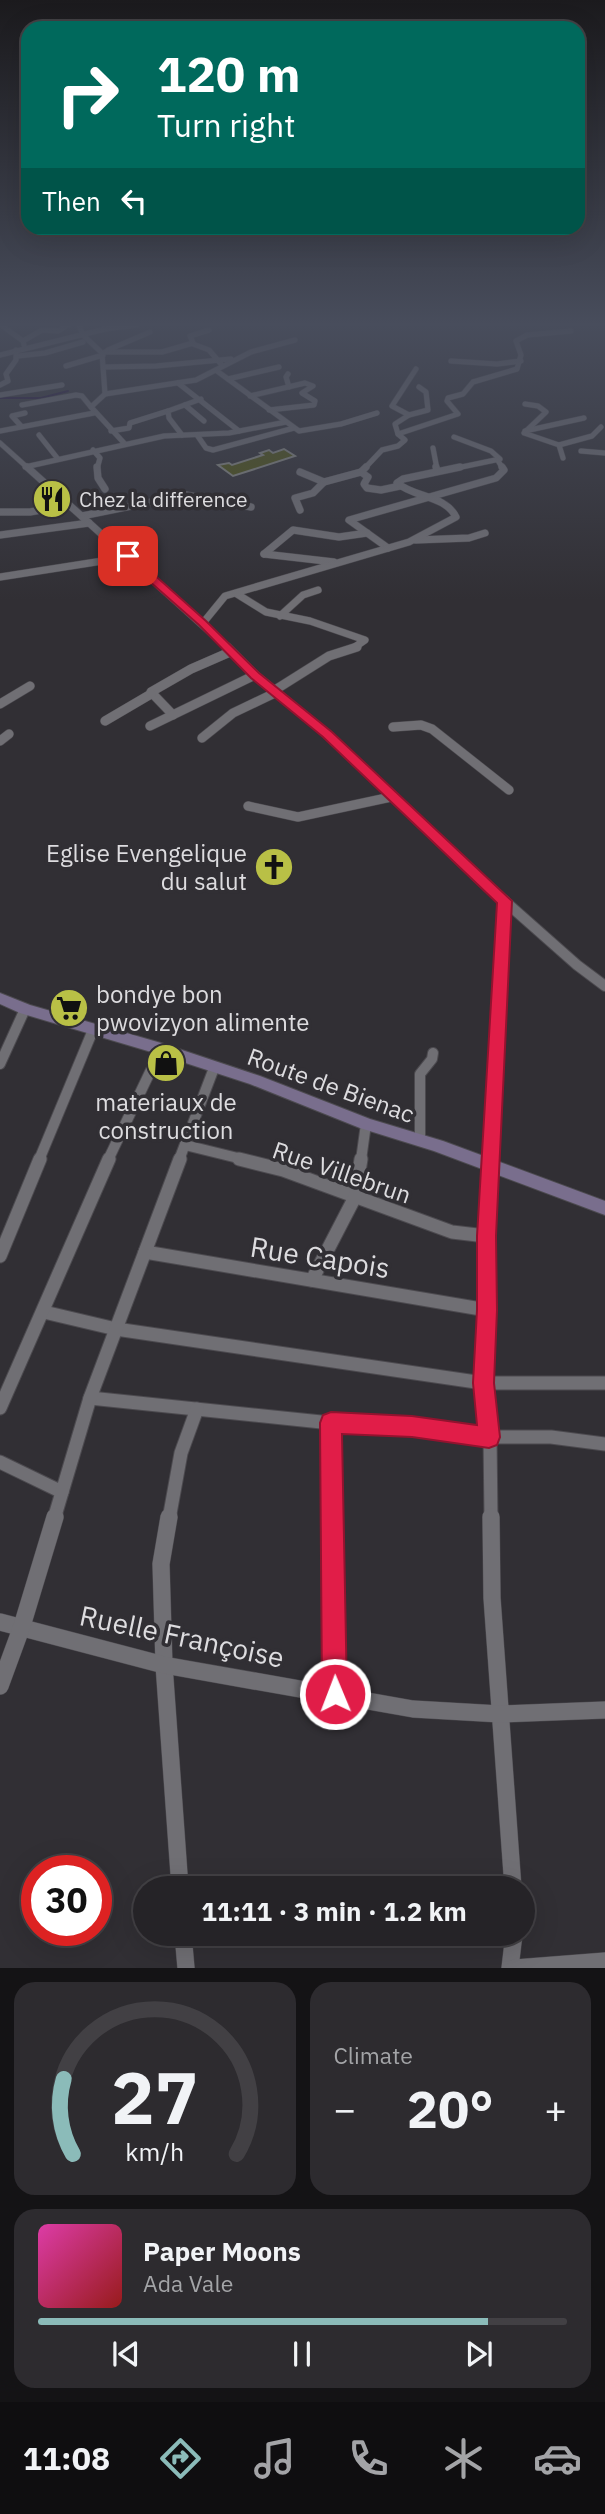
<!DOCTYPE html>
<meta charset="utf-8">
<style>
:root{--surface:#252327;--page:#2d2b2f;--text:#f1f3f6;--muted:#a3a4a7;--line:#424044;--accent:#8bbbb9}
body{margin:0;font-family:"IBM Plex Sans",sans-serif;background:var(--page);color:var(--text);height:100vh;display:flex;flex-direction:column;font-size:26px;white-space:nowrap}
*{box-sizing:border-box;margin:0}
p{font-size:23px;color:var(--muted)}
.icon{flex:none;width:38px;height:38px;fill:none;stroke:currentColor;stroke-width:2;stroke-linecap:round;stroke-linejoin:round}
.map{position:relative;height:1968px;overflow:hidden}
.details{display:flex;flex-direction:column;gap:14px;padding:14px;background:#141315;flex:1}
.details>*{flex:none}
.banner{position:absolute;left:21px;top:21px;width:564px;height:214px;border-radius:21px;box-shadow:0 7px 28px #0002,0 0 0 2px var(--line);background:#00695c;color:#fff;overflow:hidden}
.speed{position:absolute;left:21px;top:1855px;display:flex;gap:14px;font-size:35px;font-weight:700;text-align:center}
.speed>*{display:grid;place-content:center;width:91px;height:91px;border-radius:50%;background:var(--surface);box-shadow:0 7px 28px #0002,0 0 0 2px var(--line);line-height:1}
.speed .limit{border:10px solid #d22;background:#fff;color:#111}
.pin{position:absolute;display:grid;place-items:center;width:60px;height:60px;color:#fff;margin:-30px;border-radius:14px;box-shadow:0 4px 10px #0006}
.me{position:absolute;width:77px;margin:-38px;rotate:359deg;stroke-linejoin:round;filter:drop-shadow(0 0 5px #0008)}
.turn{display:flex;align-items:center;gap:24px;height:147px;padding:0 21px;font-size:32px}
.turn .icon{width:91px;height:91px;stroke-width:2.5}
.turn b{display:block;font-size:49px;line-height:60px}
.then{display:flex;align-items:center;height:66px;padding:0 21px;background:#0003;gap:14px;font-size:26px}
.big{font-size:52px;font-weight:700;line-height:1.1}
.details .widget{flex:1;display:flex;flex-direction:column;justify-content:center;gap:10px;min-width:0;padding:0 24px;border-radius:21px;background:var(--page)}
.details .dial{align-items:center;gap:0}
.dial svg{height:182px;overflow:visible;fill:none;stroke:var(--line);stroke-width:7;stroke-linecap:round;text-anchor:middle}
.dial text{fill:var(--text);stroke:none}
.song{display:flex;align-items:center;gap:21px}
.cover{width:84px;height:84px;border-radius:10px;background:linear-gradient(135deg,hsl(320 70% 55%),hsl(0 70% 35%))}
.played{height:7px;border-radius:4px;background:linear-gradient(90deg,var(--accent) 85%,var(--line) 85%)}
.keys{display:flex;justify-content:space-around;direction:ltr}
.heat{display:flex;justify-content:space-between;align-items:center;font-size:38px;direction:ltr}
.details .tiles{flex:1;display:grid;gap:14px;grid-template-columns:1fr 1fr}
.widget:last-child{grid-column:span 2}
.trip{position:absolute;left:133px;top:1876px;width:402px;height:70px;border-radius:35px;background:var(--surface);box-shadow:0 7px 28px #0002,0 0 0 2px var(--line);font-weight:700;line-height:70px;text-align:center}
.tabs{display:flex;height:112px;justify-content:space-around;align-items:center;background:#0f0e10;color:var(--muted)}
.tabs .icon{width:49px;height:49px}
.tabs .on{color:var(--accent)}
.tabs b{font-size:32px;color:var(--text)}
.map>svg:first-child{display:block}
</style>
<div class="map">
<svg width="605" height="1968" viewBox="0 0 605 1968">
<rect width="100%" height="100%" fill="#312f34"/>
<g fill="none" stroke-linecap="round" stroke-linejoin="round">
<polyline stroke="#1d0a37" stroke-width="2" points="0,398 41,398 68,391"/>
</g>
<polygon fill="#4d5111" stroke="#868781" stroke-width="2" points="284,449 295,456 233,476 218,465 229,463 232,465 263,455 260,453 269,450 273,453"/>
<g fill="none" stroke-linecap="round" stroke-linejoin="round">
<g stroke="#4c4a4f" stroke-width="6">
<g id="street-far5">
<polyline points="1,325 23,341 24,345"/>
<polyline points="79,325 83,335 102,353 105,394"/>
<polyline points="23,341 42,330 58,331 68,325"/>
<polyline points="193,344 209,350 221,364"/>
<polyline points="108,350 150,332"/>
<polyline points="105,352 162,352 193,343 190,336 209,330"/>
<polyline points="0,355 105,329 137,325"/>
<polyline points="18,356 45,353 83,342"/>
<polyline points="451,361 497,364 521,361"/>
<polyline points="66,366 103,355"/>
<polyline points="105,367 156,366 231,359"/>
<polyline points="217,371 299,431 341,424 377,413"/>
<polyline points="288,374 286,377 289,387"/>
<polyline points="228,379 279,367"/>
<polyline points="178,383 239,431"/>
<polyline points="0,385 8,381 6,374 16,360 16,350"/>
<polyline points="0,395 62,385"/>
<polyline points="250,396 305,383 313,386 302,393 315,401 314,405 269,410"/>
<polyline points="525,404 538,406 546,412 524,433 559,445 563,458"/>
<polyline points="22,405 76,395 82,396 91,407"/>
<polyline points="185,405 204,421"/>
<polyline points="409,415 428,410 426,392 419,387"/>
<polyline points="21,426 12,416 25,413"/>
<polyline points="0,431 94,413"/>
<polyline points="111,431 129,428 130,423 168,411"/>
<polyline points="525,431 584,418"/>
<polyline points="398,434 458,414 447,401 448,398 463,394 473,382 517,369 521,355 516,341 527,335 571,331"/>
<polyline points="39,435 58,459"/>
<polyline points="182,435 169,418 168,411 201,399"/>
<polyline points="197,435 206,448 213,450 294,428"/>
<polyline points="0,443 29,469"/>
<polyline points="124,443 91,407 105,394 196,380 251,352 295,340"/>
<polyline points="559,445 592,436 601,427"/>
<polyline points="433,448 437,469"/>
<polyline points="93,450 100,458 97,469"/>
<polyline points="581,451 605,453"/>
<polyline points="497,459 503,469"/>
<polyline points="25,467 164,436 229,433 286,422"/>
<polyline points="364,469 382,450 398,446 405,440 398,434 395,424 409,415 392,406 416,369"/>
<polyline points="452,469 500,459 491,451 454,437"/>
</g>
</g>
<g stroke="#4c4a4f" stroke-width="8">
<g id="street-far4">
<polyline points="27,467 229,649"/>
<polyline points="97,467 98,478 105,489"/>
<polyline points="366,467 361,472 368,477 364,484 367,488 381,490 400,486"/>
<polyline points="436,467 437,471"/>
<polyline points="300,472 324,482 313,493 295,498 300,510"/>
<polyline points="324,482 361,472"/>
<polyline points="0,512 30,512 69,505"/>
<polyline points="82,516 186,495 251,507"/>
<polyline points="0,535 89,523"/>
<polyline points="416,540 469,538 485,533"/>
<polyline points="388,548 349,520 496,478 504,470 502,467"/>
<polyline points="264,554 293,530 339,537 367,533"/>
<polyline points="264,554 334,562"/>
<polyline points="0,577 128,557"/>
<polyline points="237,594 266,612 310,621 365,640 352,649"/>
<polyline points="280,616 303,595 318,590"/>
<path d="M 203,623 L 225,596 L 409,542 L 456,517 C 445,495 415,498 397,483 L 403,479 L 460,467"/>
</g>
</g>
<g stroke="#4c4a4f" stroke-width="10">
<g id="street-far3">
<polyline points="227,647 255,675 327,734 476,876"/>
<polyline points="275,690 329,656 357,647"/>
<polyline points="0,704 30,686"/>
<polyline points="173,715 151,692 191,669 230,652"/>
<polyline points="105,721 151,694"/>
<polyline points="150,726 255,675"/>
<polyline points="393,727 421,725 432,729 509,790"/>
<polyline points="202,738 233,713 277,692"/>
<polyline points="0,741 9,734"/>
<polyline points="248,806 298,817 391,797"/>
</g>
</g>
<g stroke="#4c4a4f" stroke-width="12">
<g id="street-far2">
<polyline points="474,874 577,965 605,986"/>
<polyline points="0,1064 25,1009"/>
<polyline points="420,1141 420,1074 432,1059 433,1053"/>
<polyline points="185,1145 246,1160"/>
<polyline points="39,1160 93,1030"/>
<polyline points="108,1160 161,1049"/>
<polyline points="179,1160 214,1068"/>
<polyline points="361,1160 366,1124"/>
<polyline points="490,1160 505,901"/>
</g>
</g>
<g stroke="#4c4a4f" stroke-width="15">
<g id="street-far1">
<polyline points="239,1159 283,1170 452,1232 486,1236"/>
<polyline points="490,1159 483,1383 490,1437 491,1519"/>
<polyline points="145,1252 487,1310"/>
<polyline points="0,1256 40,1159"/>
<polyline points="312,1280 355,1197 361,1159"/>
<polyline points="44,1312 116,1329 483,1383 605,1383"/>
<polyline points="90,1398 331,1423 412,1427 490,1437 551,1437 605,1444"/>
<polyline points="0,1408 109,1159"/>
<polyline points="331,1423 332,1519"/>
<polyline points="0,1462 62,1492"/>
<polyline points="54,1519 90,1398 180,1159"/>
<polyline points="169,1519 181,1453 197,1409"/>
</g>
</g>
<g stroke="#4c4a4f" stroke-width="18">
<g id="street">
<polyline points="169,1517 161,1564 164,1665 180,1888"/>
<polyline points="332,1517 335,1694"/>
<polyline points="491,1517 492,1598 513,1888"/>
<polyline points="0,1622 164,1665 413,1709 500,1714 605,1710"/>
<polyline points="0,1686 22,1626 55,1517"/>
<polyline points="183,1934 186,1968"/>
<polyline points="510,1968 514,1934"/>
<polyline points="515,1968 605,1961"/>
</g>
</g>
<g stroke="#4c4a4f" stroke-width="2">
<polygon id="secondary" points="0,993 30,1005 161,1043 260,1076 370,1119 443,1141 605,1201 605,1215 434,1151 360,1128 250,1084 158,1054 20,1013 0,1004"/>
</g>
<use href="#street-far5" stroke="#706f74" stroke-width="5"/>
<use href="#street-far4" stroke="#706f74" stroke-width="7"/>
<use href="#street-far3" stroke="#706f74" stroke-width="9"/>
<use href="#street-far2" stroke="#706f74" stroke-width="10"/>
<use href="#street-far1" stroke="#706f74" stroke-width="13"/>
<use href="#street" stroke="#706f74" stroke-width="17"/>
<use href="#secondary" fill="#796e8d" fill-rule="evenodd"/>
</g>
<linearGradient id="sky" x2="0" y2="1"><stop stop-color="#1b1a1d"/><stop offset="0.54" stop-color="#484d5c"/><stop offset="1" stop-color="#484d5c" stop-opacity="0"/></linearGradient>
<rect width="605" height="600" fill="url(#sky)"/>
<polygon fill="#e11d48" stroke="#92132f" stroke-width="2" points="124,554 131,554 206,621 259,673 332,732 512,901 496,1236 497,1310 494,1383 500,1437 497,1445 489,1448 412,1437 342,1434 347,1694 344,1703 335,1706 326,1703 322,1694 320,1423 323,1415 331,1412 412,1416 477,1425 473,1383 477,1310 477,1236 497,903 323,737 251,678 199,625 124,559"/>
<defs>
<g id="restaurant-disc" transform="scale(2.0125)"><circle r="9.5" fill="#b9c046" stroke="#312f34"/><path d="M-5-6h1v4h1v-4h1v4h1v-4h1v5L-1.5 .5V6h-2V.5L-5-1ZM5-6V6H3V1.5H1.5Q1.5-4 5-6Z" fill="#111"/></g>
<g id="church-disc" transform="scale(2.0125)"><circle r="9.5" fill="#b9c046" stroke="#312f34"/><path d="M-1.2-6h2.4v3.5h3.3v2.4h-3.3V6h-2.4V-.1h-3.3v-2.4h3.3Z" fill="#111"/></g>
<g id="supermarket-disc" transform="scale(2.0125)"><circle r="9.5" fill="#b9c046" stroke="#312f34"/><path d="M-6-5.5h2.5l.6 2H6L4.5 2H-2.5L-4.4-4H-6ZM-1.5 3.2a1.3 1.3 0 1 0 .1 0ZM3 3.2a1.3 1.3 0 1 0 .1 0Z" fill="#111"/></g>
<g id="shop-disc" transform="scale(2.0125)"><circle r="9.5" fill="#b9c046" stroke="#312f34"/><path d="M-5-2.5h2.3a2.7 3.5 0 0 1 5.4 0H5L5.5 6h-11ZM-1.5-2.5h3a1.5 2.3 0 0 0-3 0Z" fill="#111"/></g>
</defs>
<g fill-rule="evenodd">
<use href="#restaurant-disc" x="52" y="499"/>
<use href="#church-disc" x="274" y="867"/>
<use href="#supermarket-disc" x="69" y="1008"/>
<use href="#shop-disc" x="166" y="1063"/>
</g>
<g text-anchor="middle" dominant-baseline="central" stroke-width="7" stroke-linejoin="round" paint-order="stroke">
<g font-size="21" fill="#dddcdf" stroke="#312f34" text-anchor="start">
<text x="79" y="499">Chez la difference</text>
</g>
<g font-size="24" fill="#dddcdf" stroke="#312f34" text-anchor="end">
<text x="247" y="853">Eglise Evengelique<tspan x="247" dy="28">du salut</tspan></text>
<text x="96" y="994" text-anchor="start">bondye bon<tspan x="96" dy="28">pwovizyon alimente</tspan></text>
<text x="166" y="1102" text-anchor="middle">materiaux de<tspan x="166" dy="28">construction</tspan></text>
</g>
<g font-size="24" fill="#dddcdf" stroke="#312f34">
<text transform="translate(331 1085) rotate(20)">Route de Bienac</text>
<text transform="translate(342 1172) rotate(19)">Rue Villebrun</text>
</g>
<g font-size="28" fill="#dddcdf" stroke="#312f34">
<text transform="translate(320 1257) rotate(9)">Rue Capois</text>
<text transform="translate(182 1636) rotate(12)">Ruelle Françoise</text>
</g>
</g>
</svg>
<div class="speed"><div class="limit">30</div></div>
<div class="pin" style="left:128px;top:556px;background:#d93025"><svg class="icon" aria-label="arrive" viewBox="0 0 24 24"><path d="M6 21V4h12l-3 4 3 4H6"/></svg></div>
<svg class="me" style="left:335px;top:1694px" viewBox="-20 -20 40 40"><circle r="17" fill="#e11d48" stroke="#fff" stroke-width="3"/><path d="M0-11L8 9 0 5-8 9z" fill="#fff"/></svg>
<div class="trip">11:11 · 3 min · 1.2 km</div>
<div class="banner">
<div class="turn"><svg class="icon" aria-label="right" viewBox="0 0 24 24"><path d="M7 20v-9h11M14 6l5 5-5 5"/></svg><div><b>120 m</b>Turn right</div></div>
<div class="then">Then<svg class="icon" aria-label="left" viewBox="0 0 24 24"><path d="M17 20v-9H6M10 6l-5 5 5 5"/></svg></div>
</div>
</div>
<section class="details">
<div class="tiles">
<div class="widget dial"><svg viewBox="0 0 100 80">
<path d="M14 69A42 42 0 1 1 86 69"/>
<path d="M14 69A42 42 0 0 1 10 36" stroke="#8bbbb9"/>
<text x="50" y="56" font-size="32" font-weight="700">27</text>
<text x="50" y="72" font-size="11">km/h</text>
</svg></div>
<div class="widget"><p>Climate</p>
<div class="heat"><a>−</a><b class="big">20°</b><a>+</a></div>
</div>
<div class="widget">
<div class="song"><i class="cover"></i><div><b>Paper Moons</b><p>Ada Vale</p></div></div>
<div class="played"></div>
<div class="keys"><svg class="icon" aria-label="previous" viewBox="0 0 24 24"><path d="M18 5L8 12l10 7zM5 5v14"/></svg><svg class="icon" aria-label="pause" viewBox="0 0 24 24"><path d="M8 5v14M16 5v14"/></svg><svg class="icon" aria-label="next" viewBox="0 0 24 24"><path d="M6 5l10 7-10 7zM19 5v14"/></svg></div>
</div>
</div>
</section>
<nav class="tabs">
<b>11:08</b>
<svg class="icon on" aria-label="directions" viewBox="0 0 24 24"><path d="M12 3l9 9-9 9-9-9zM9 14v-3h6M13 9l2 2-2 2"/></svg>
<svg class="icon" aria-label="music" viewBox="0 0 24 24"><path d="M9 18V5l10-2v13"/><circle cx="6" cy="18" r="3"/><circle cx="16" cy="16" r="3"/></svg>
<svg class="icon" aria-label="phone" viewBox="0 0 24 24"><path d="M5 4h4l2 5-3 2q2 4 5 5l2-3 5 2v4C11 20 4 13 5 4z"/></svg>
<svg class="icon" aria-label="climate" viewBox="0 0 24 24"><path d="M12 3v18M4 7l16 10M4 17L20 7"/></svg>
<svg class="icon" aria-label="car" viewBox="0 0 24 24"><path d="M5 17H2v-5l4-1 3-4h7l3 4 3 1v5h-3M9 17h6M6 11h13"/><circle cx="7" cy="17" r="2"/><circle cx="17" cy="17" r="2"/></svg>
</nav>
